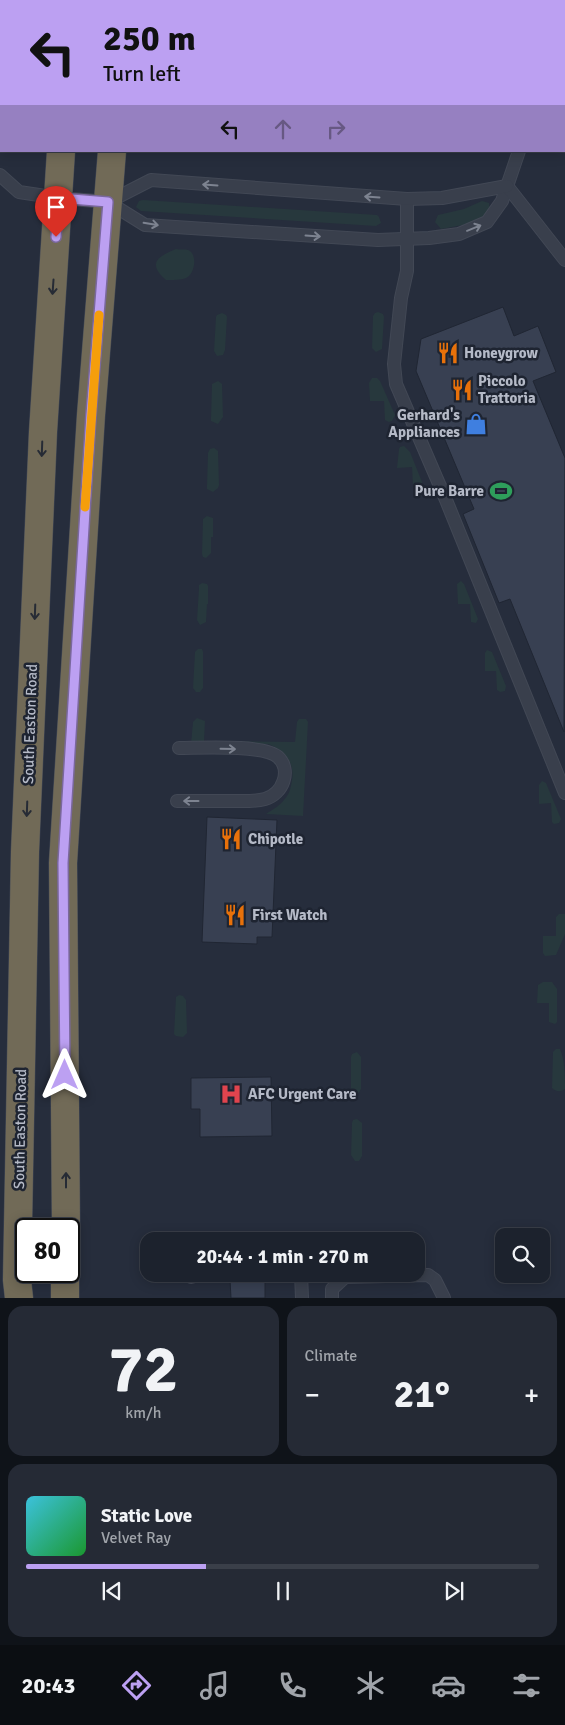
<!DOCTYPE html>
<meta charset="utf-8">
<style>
:root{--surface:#1c222d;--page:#252a35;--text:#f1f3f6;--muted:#a0a4aa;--line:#3a3f49;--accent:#bca0f2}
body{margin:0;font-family:Signika,sans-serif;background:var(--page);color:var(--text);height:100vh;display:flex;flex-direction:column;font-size:19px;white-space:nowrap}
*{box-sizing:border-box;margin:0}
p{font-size:16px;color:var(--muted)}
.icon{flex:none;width:28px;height:28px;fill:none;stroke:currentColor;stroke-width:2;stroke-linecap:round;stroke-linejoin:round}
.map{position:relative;height:1298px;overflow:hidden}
.sheet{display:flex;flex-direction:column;gap:8px;padding:8px;background:#0f1319;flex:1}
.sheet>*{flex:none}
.banner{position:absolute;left:0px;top:0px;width:565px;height:152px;box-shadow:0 2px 12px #0003,0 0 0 1px var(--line);background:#bca0f2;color:#111;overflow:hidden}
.fabs{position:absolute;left:495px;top:1228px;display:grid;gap:10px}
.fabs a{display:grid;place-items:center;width:55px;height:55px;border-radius:10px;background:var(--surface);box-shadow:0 2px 12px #0003,0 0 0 1px var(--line);font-size:25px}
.speed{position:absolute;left:15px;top:1218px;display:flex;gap:10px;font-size:25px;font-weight:700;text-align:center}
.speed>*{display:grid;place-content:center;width:65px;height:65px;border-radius:50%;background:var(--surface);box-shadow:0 2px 12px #0003,0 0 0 1px var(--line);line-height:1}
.speed .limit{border:2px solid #111;border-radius:8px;background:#fff;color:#111}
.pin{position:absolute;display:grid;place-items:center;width:42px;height:42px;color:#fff;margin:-51px -21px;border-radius:50% 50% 50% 0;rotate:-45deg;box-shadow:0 0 5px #0007}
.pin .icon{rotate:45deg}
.me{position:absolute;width:55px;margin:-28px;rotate:0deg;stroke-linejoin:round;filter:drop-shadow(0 0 4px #0008)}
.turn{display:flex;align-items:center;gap:18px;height:105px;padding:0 20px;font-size:22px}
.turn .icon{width:65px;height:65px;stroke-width:2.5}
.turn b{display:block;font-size:35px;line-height:42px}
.lanes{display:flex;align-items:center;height:48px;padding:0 20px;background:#0003;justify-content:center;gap:25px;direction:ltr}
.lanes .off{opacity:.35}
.big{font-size:38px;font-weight:700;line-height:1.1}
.sheet .card{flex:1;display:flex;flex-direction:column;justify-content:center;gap:8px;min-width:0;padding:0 18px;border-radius:15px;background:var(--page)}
.sheet .dial{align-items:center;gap:0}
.dial b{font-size:65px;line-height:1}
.song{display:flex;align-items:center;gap:15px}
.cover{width:60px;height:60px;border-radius:8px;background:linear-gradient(135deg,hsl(190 70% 55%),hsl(130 70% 35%))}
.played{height:5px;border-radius:2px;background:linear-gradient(90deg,var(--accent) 35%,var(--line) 35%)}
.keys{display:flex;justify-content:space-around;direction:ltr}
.heat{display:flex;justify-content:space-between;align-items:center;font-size:28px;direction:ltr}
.sheet .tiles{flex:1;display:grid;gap:8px;grid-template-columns:1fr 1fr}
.card:last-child{grid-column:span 2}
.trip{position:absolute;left:140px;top:1232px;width:285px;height:50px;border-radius:15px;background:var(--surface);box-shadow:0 2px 12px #0003,0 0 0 1px var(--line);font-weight:700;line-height:50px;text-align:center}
.dock{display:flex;height:80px;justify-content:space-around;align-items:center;background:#0b0e12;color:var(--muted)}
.dock .icon{width:35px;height:35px}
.dock .current{color:var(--accent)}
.dock b{font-size:22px;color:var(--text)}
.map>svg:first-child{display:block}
</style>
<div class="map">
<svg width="565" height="1298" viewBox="0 0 565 1298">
<rect width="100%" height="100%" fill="#262d3c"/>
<g fill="#27383d">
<polygon points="143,200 377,215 379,217 381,223 376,226 141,211 136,207 139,201"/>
<path d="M 482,201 L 489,203 L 490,211 C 478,224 457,226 441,229 L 435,222 L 438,215 L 464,209 Z"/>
<path d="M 176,249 C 179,250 185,249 188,250 C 198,254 195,274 186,278 C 181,280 172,280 166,280 C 148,264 156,257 176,249 Z"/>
<polygon points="378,312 383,314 384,317 382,349 376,352 372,348 373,316 375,313"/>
<polygon points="222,313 226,315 227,317 225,350 223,355 217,356 214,351 216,317 217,315"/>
<polygon points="372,378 377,378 380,381 395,415 392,421 389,422 385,420 384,401 370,401 369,383"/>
<polygon points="218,381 222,384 223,417 218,424 211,421 211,418 212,384"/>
<polygon points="404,446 410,452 422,482 422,485 417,488 413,486 412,467 397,468 399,449 400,447"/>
<polygon points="214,448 218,451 219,485 218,488 213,492 207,489 207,486 208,453 210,449"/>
<polygon points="207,516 213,518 213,537 211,537 211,553 206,558 203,557 202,554 203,519"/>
<polygon points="461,581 464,584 478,619 476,623 471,622 470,604 458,604 457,584"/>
<polygon points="202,583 207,584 208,586 208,604 207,604 206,622 200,625 197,620 199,588 199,585"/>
<polygon points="198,649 202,649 203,652 203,688 200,692 196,692 193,688 195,652"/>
<polygon points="487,650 492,652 506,686 505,691 500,692 497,690 496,671 485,671 485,653"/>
<path d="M 197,718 L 205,721 L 204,741 L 295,742 L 297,722 L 299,719 L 306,719 L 308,722 L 303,816 L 266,814 C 274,809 282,804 287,796 C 290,792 291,786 292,780 C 295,762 284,750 268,744 L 191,744 L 193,722 Z"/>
<polygon points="542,781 546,783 561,819 559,823 554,824 552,822 551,803 539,804 539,785"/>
<polygon points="559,914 565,914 565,934 556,955 545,956 543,953 543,936 556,936 556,917"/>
<polygon points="543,982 552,982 557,989 557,1022 555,1024 549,1022 549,1003 537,1003 538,985"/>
<polygon points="179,995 183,996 186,1000 187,1033 183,1037 176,1036 174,1034 176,997"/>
<path d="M 556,1049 L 560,1049 C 565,1060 565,1077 565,1089 C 561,1092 556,1092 552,1088 L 553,1052 Z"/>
<polygon points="357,1052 361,1057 361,1089 358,1094 352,1092 351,1088 351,1057 352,1054"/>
<polygon points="357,1119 362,1123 362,1156 359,1161 355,1161 351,1155 352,1123 353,1120"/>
</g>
<g fill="#384052" stroke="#202633">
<polygon points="503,307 514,336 538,326 556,372 533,381 565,458 564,732 510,599 499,603 463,514 474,509 416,371 421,339"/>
<polygon points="207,817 277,820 272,937 257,937 257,944 202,942"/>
<polygon points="271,1077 272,1136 200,1137 200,1109 191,1109 191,1078"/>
<polygon points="234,1274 265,1274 265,1298 231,1298 230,1280 234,1280"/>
</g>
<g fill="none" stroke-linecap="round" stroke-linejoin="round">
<g stroke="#424855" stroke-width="14">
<g id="lane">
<polyline points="527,1 527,0"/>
<polyline points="0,175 19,192 59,198 108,202 145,225 378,240 429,238 459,234 487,222 502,201 519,151"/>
<polyline points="507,186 565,260"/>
<polyline points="407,199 407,271 401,298 394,364 396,384 446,500 565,793"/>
<polyline points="108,202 151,180 407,199 442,198 507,186"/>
<path d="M 177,801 C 195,801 213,801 231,801 C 242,801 254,802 265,799 C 283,794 292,770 278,757 C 264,744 200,748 179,748"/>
<polyline points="301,1274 302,1298"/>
<polyline points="191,1277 203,1274"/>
<polyline points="332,1298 332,1289 345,1277 428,1275 435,1280 444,1298"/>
</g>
</g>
<g stroke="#444a57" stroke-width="29">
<g id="highway">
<polyline points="72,1 72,0"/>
<polyline points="122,1 122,0"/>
<polyline points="66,1229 63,863 91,415 112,151"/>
<polyline points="19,1298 17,1280 25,852 43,432 61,151"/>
<polyline points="65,1298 65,1271"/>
</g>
</g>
<use href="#lane" stroke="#393f4c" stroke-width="12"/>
<use href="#highway" stroke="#716a57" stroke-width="28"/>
</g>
<defs><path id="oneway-shaft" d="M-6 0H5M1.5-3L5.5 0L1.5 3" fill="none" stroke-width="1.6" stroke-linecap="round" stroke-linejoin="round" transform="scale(1.25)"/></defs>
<g stroke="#7d8390">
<use href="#oneway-shaft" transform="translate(210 185) rotate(-176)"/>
<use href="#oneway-shaft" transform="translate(372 197) rotate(-176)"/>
<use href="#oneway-shaft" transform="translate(151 224) rotate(9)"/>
<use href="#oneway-shaft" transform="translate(474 228) rotate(-22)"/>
<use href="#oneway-shaft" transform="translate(313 236) rotate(4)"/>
<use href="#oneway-shaft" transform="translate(228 749) rotate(1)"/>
<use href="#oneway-shaft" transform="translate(191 801) rotate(180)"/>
</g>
<g stroke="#262b35">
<use href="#oneway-shaft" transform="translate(53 287) rotate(94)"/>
<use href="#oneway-shaft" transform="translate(42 449) rotate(92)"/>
<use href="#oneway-shaft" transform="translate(35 612) rotate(92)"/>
<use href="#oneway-shaft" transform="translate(27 809) rotate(92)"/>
<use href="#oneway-shaft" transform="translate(66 1180) rotate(-90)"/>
</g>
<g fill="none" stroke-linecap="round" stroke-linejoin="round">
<g stroke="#7a689d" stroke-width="12">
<polyline id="route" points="56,237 59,198 108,202 91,415 63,863 65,1075"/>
</g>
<use href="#route" stroke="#bca0f2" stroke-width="9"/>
<polyline stroke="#f59e0b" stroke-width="9" points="85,507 99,315"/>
</g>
<defs>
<g id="restaurant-bare" transform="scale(1.725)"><path d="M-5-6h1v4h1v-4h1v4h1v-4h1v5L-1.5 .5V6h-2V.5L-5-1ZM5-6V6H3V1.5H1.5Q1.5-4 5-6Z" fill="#e8710a" stroke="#1e2431" stroke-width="2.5" paint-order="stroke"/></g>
<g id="shop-bare" transform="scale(1.725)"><path d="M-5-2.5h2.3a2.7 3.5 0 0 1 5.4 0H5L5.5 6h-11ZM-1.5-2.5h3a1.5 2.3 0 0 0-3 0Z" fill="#3f7fe0" stroke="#1e2431" stroke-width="2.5" paint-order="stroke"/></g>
<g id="stadium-bare" transform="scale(1.725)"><path d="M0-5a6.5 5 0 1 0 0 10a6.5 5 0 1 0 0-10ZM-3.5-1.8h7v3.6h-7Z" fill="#2e9e5b" stroke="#1e2431" stroke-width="2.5" paint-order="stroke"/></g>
<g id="hospital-bare" transform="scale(1.725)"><path d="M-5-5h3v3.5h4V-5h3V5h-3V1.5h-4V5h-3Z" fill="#e0444e" stroke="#1e2431" stroke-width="2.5" paint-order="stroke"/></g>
</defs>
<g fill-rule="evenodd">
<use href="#restaurant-bare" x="448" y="353"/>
<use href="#restaurant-bare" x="462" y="390"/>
<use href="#shop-bare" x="476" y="424"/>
<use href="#stadium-bare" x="501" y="491"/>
<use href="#restaurant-bare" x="231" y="839"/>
<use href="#restaurant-bare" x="235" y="915"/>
<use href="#hospital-bare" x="231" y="1094"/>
</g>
<g text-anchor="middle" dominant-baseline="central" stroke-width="5" stroke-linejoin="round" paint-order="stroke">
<g font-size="15" font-weight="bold" fill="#b5bac7" stroke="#1e2431" text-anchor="start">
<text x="464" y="353">Honeygrow</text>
<text x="478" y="381">Piccolo<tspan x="478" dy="17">Trattoria</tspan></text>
<text x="460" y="415" text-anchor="end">Gerhard's<tspan x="460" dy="17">Appliances</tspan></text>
<text x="484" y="491" text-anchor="end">Pure Barre</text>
<text x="248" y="839">Chipotle</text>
<text x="252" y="915">First Watch</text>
<text x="248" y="1094">AFC Urgent Care</text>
</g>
<g font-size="15" fill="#b5bac7" stroke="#1e2431">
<text transform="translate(30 724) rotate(-88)">South Easton Road</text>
<text transform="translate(20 1129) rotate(-89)">South Easton Road</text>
</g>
</g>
</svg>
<div class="fabs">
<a><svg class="icon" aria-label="search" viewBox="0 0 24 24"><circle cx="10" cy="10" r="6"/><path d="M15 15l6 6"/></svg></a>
</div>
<div class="speed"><div class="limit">80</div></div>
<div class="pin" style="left:56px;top:237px;background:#d93025"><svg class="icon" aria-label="arrive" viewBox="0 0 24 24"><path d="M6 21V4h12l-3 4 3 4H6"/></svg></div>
<svg class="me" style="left:65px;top:1075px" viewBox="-20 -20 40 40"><path d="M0-17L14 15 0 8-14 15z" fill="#bca0f2" stroke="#fff" stroke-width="4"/></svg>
<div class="trip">20:44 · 1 min · 270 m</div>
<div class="banner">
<div class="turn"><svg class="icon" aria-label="left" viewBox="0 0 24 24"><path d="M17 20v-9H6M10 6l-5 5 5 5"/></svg><div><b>250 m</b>Turn left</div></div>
<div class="lanes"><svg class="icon" aria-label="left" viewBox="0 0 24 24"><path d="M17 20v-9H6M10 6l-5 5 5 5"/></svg><svg class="icon off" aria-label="ahead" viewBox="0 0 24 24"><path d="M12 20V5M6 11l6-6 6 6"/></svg><svg class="icon off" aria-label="right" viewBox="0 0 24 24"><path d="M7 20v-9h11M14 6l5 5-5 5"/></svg></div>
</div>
</div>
<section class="sheet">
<div class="tiles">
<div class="card dial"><b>72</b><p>km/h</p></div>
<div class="card"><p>Climate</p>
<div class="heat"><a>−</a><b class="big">21°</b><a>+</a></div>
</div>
<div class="card">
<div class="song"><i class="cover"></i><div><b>Static Love</b><p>Velvet Ray</p></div></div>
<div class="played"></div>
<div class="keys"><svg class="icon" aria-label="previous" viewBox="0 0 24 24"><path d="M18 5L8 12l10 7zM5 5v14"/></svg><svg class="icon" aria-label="pause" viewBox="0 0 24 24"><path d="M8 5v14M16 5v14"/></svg><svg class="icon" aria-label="next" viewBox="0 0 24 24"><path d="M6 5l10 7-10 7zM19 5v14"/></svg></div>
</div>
</div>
</section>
<nav class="dock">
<b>20:43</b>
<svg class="icon current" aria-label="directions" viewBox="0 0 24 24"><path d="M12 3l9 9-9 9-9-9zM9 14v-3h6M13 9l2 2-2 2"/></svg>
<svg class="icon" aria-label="music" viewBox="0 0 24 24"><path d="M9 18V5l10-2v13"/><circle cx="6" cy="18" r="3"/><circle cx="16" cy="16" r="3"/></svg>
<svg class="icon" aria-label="phone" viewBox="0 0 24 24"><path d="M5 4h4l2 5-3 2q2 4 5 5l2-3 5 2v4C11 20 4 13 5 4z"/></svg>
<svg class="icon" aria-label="climate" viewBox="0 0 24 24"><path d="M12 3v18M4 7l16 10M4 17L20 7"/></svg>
<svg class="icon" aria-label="car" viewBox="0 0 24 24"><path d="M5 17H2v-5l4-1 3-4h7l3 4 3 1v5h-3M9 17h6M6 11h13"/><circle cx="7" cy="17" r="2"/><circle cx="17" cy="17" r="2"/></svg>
<svg class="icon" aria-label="filters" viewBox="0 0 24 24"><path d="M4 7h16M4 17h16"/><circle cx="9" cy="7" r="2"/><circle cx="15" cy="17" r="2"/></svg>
</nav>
